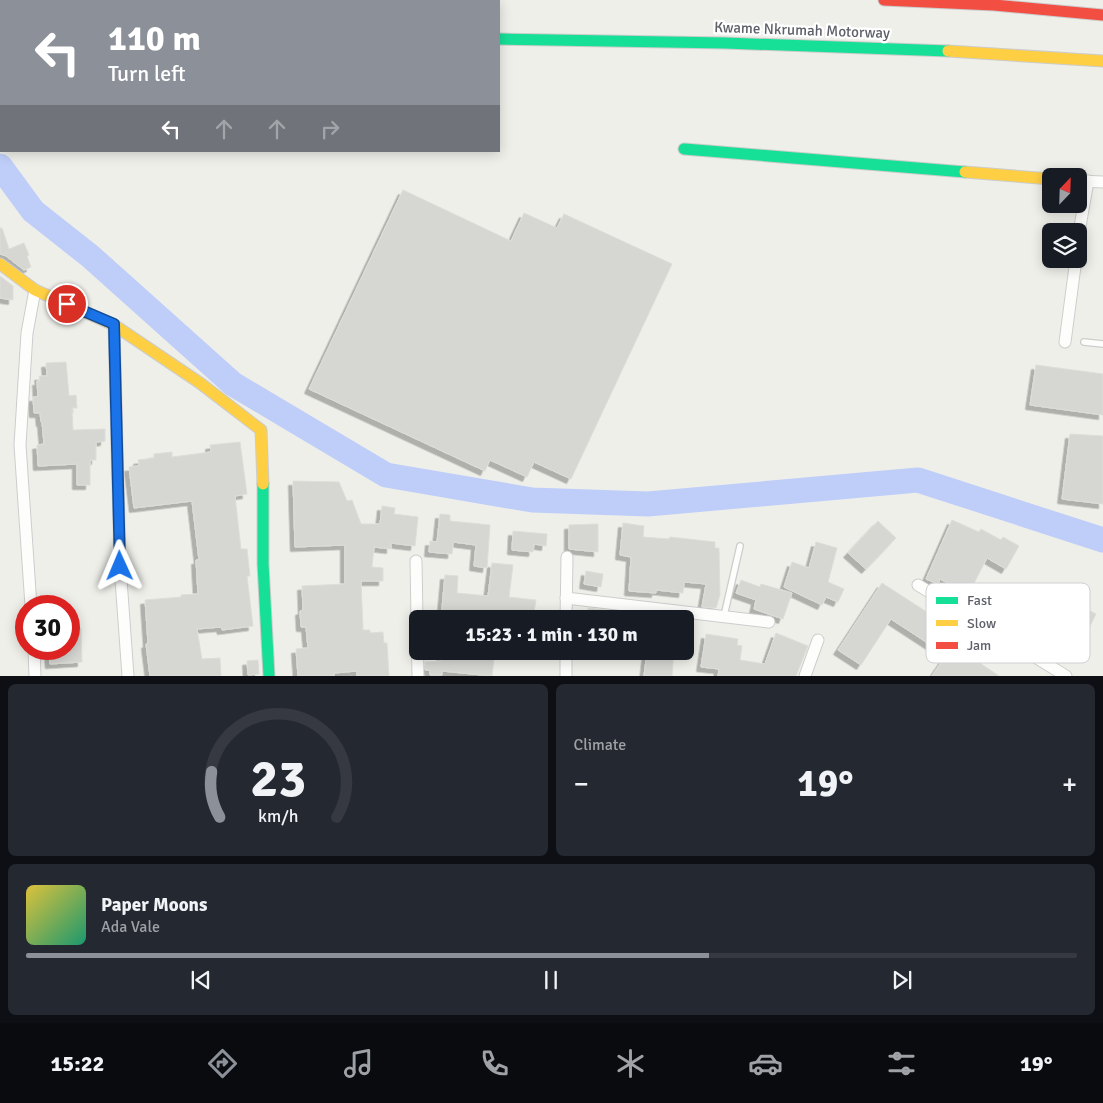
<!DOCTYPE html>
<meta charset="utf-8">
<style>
:root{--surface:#171b24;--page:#242831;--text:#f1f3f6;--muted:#9ea1a6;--line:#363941;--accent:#8c9099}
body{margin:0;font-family:Signika,sans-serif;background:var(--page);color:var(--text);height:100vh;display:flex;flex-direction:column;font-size:19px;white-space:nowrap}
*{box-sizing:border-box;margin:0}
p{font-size:16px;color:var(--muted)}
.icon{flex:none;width:28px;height:28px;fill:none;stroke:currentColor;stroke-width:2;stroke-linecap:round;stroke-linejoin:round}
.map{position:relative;height:676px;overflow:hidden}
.details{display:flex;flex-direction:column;gap:8px;padding:8px;background:#0d0f14;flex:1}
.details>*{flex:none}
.banner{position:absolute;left:0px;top:0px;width:500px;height:152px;box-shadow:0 2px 12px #0003;background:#8c9099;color:#fff;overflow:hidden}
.needle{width:32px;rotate:23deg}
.fabs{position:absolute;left:1042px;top:168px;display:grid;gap:10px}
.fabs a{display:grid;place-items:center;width:45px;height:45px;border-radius:8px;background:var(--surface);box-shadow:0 2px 12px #0003;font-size:25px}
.speed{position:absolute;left:15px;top:595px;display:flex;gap:10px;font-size:25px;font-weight:700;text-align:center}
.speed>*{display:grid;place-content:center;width:65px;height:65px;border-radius:50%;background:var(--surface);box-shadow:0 2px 12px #0003;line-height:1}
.speed .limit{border:8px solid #d22;background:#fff;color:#111}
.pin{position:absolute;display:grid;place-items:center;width:42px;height:42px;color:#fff;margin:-21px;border:2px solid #fff;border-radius:50%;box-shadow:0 1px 5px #0007}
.me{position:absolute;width:55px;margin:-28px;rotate:359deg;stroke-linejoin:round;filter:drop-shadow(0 0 4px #0008)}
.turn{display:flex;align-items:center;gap:18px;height:105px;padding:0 25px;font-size:22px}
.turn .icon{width:65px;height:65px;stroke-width:2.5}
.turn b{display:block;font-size:35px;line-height:42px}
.lanes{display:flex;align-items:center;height:48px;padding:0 25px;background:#0003;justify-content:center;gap:25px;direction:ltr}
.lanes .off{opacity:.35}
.big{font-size:38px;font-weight:700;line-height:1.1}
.details .card{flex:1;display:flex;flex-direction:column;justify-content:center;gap:8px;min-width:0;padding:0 18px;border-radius:8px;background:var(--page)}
.details .dial{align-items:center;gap:0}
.dial svg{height:130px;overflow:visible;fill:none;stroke:var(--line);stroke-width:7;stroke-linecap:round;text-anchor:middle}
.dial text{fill:var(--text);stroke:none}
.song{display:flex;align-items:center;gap:15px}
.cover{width:60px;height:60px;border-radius:8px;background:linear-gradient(135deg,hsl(50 70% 55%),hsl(160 70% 35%))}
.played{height:5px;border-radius:2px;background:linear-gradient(90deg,var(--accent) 65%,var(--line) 65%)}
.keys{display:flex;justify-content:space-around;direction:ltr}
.heat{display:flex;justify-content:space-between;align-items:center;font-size:28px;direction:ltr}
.details .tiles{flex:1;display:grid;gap:8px;grid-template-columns:1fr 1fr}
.card:last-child{grid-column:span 2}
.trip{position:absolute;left:409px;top:610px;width:285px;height:50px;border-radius:8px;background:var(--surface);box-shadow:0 2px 12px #0003;font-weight:700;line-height:50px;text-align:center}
.tabs{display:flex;height:80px;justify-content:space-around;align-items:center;background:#090b0e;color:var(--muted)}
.tabs .icon{width:35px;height:35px}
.tabs .active{color:var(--accent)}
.tabs b{font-size:22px;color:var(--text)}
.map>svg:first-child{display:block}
</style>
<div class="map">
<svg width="1103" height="676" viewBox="0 0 1103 676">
<defs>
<filter id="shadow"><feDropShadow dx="-4.5" dy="4.5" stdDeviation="0" flood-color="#0004"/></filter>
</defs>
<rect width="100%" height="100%" fill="#efefea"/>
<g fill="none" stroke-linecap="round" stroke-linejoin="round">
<polyline stroke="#bfcef9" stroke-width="25" points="0,166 33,211 90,256 233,384 386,475 532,500 648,504 918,480 1103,540"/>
</g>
<g fill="#d6d6d3" stroke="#deded8" filter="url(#shadow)">
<polygon points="403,190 511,241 524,213 557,228 564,214 672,264 571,479 534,462 527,477 490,460 485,471 309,389"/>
<polygon points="0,228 2,228 9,249 24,243 29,255 27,256 31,267 24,270 6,256 0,254"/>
<polygon points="0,276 13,286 13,300 0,298"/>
<polygon points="66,362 69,396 76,395 77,408 72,408 73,430 105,429 105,441 96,442 96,460 90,460 90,485 77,485 77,464 38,466 37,445 44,444 42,422 41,422 40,413 34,413 33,397 38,397 37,381 40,381 39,376 47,376 46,363"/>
<polygon points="1036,365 1103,374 1103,415 1030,405"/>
<polygon points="1070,434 1103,436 1103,504 1062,499"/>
<polygon points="240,442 247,494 235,496 241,549 247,549 250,576 247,576 253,626 222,630 221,627 197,629 202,659 220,658 221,676 150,676 146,644 148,643 145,600 181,597 181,595 198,594 196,560 199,560 192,501 134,508 129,467 139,466 138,460 154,458 154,454 172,452 172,457 211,452 210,445"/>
<polygon points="293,481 339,482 347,501 352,500 361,524 380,524 382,506 395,508 394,514 418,517 415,546 391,543 391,549 374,547 372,567 383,568 383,581 361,581 363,630 370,630 370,633 383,632 384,643 387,643 389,676 357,676 357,671 334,673 334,676 298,676 296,649 308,648 306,627 301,627 300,611 303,610 302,586 345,584 345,545 295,547"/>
<polygon points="440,514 450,515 450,521 490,525 487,568 474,566 476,545 453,542 452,554 429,552 430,541 437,542"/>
<polygon points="952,520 979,532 981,529 1001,540 1003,537 1019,546 1006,569 987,558 969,593 940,579 938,584 926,579"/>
<polygon points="878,521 896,538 866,569 848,553"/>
<polygon points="623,523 644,526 643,537 669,539 670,537 715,542 715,548 719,548 720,595 716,608 702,607 706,584 684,582 683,593 656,590 656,593 629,591 631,557 620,555"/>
<polygon points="598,524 598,552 569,549 569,525"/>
<polygon points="513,531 547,534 546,546 534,544 533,552 512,550"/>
<polygon points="816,542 837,548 828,582 844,589 838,602 826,597 822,605 784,587 792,562 809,568"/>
<polygon points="492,563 513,565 509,597 536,600 533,619 441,619 445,575 458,576 457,593 488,596"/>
<polygon points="586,571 603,574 601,587 584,584"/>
<polygon points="741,580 760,587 761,584 792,593 783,619 754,609 756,600 736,593"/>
<polygon points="882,583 981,647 974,659 999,676 932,676 946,655 891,619 861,665 838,650"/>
<polygon points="1076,603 1096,614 1089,628 1069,618"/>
<polygon points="588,608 620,612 619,619 587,619"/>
<polygon points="81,628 82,662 50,664 49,651 54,650 54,649 69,649 69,629"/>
<polygon points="776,633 808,646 796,676 718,676 719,669 701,667 706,634 738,639 737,645 742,646 740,660 765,664"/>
<polygon points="442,651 495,651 492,676 442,671 442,675 430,675 430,670 425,670 425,662 441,661"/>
<polygon points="647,651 674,651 672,676 644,676"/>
<polygon points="258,660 259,674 248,675 247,661"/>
</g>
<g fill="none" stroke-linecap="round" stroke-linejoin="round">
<g stroke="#cdcdcd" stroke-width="8">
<g id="lane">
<polyline points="1084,342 1103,344"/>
<polyline points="724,616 740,546"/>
</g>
</g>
<g stroke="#cdcdcd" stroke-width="13">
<g id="street">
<polyline points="1079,181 1103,182"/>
<polyline points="1079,232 1088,181"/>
<polyline points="114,325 120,566 128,676"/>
<polyline points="1065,342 1076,259"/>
<polyline points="416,561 418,676"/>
<polyline points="918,585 1066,676"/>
<polyline points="566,598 769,622"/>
<polyline points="31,606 20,445 27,333 35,290"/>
<polyline points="566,619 567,557"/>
<polyline points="34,649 35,676"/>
<polyline points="566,676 566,651"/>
<polyline points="805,676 818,640"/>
</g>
</g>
<g stroke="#cbcccc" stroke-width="13">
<g id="fast">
<polyline points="499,39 725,43 948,51"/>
<polyline points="684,149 965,172"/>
<polyline points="263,484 263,564 269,676"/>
</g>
</g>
<g stroke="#cbcccc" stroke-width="13">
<g id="slow">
<polyline points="0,29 1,29"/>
<polyline points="948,51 1103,61"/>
<polyline points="965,172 1051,179"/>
<polyline points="0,264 35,290 114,325 200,383 261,430 263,484"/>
</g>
</g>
<g stroke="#cbcccc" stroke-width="13">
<polyline id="jam" points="884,0 994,5 1103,15"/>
</g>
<use href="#lane" stroke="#fdfdfc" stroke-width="5.5"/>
<use href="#street" stroke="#fdfdfc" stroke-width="11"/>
<use href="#fast" stroke="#16e098" stroke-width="11"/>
<use href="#slow" stroke="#ffcf43" stroke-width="11"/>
<use href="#jam" stroke="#f24e42" stroke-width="11"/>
</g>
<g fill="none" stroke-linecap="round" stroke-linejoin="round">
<g stroke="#114b97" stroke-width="12">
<polyline id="route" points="67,304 114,324 120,566"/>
</g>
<use href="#route" stroke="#1a73e8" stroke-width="9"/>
</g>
<g text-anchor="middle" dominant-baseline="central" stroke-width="4.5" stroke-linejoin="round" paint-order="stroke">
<g font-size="15" fill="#5e6069" stroke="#fff">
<text transform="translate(802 30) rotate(2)">Kwame Nkrumah Motorway</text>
</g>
</g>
<rect x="926" y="583" width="164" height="80" rx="8" fill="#fff" stroke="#cfcfd2" stroke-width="1"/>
<rect x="936" y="597" width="22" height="7" fill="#16e098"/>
<rect x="936" y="620" width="22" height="6" fill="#ffcf43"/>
<rect x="936" y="642" width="22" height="7" fill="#f24e42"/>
<g font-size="14" fill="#5e6069">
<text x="967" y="605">Fast</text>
<text x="967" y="628">Slow</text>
<text x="967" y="650">Jam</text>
</g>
</svg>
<div class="fabs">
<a><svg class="needle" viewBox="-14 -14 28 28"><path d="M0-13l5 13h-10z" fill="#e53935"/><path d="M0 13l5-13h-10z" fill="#9ea1a6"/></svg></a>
<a><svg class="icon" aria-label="layers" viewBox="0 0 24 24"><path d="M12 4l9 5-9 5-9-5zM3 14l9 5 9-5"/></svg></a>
</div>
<div class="speed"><div class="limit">30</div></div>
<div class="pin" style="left:67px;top:304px;background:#d93025"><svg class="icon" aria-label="arrive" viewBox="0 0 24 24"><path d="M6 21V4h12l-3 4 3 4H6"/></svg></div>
<svg class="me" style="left:120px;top:566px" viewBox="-20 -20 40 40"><path d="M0-17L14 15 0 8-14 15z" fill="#1a73e8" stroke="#fff" stroke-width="4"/></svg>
<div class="trip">15:23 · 1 min · 130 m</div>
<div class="banner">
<div class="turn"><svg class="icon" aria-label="left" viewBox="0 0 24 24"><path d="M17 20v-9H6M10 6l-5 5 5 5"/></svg><div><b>110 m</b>Turn left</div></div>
<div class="lanes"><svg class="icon" aria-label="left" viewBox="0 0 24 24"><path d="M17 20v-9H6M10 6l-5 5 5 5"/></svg><svg class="icon off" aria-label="ahead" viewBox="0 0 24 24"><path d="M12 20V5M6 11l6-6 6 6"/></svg><svg class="icon off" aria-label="ahead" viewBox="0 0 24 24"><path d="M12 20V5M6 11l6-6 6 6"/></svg><svg class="icon off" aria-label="right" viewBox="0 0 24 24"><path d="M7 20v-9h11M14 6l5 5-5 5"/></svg></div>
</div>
</div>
<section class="details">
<div class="tiles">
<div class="card dial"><svg viewBox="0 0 100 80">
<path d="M14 69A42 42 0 1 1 86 69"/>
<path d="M14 69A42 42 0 0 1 9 41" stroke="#8c9099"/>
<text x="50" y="56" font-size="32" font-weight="700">23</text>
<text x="50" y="72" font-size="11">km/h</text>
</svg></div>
<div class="card"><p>Climate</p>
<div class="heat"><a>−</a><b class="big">19°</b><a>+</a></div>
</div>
<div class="card">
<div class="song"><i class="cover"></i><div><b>Paper Moons</b><p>Ada Vale</p></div></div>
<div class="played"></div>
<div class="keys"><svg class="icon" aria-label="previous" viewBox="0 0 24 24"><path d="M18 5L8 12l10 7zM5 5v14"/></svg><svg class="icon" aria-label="pause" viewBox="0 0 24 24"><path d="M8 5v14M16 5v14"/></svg><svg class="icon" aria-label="next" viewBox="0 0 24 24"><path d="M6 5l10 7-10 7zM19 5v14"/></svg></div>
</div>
</div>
</section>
<nav class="tabs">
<b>15:22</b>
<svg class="icon active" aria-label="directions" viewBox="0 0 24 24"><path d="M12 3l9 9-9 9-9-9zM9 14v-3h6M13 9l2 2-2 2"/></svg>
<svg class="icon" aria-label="music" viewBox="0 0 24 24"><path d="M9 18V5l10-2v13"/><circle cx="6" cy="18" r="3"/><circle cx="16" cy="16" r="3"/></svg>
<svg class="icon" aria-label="phone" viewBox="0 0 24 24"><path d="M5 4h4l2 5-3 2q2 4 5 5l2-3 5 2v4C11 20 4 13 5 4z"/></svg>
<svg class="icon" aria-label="climate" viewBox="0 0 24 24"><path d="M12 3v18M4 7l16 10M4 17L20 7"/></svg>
<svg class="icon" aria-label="car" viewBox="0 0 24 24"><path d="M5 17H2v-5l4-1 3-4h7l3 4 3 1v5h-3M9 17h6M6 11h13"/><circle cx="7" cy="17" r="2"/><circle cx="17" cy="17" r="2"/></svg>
<svg class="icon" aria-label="filters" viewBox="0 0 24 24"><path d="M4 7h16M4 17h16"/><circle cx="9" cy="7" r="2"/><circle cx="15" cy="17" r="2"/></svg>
<b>19°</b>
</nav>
